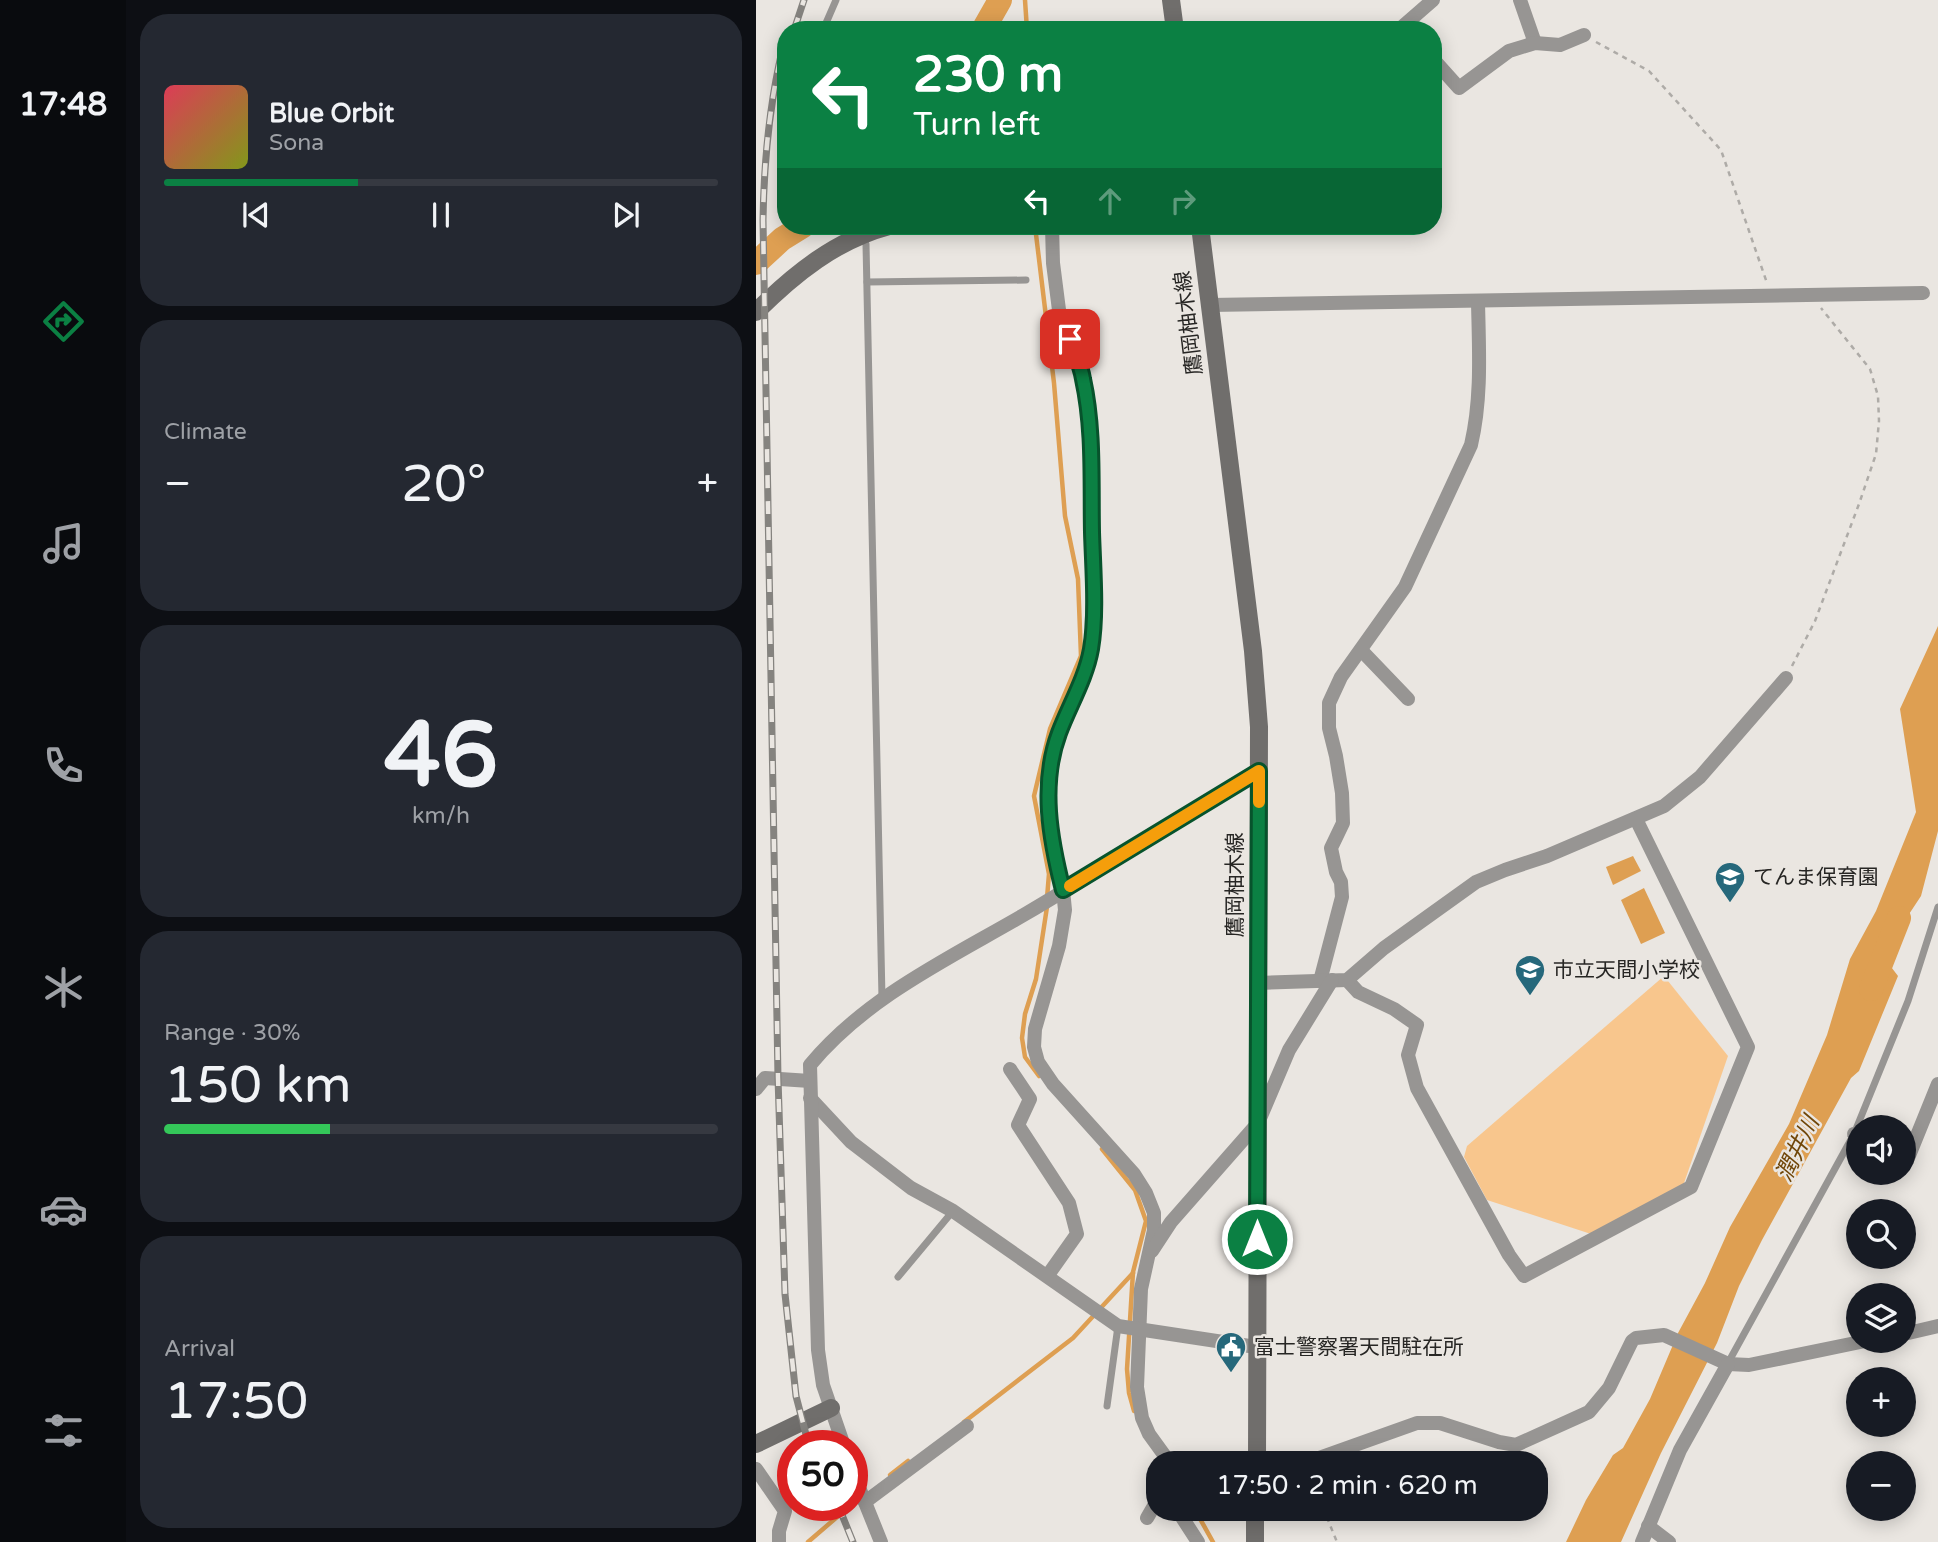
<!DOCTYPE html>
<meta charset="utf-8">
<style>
:root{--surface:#171b24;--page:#242831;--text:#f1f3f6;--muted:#9ea1a6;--line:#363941;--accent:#0b8043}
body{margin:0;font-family:"Varela Round","Noto Sans JP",sans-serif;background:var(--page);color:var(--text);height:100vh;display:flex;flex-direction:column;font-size:26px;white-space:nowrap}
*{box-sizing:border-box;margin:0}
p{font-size:23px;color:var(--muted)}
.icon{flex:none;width:38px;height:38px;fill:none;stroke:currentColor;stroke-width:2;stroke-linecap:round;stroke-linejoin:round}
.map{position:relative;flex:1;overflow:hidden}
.details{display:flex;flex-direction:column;gap:14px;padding:14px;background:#0d0f14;width:630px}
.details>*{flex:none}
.guide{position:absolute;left:21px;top:21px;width:665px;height:214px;border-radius:28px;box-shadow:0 4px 18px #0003;background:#0b8043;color:#fff;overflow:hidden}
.controls{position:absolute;left:1090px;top:1115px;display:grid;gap:14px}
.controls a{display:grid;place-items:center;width:70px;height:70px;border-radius:50%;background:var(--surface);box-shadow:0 4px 18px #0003;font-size:35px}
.speed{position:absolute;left:21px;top:1430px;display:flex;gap:14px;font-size:35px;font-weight:700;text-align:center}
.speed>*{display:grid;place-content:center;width:91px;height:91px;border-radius:50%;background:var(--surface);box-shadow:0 4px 18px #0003;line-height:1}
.speed .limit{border:10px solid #d22;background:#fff;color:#111}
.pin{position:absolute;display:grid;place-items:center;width:60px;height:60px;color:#fff;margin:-30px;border-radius:14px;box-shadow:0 4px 10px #0006}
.me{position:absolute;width:77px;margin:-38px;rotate:0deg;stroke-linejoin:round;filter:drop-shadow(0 0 5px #0008)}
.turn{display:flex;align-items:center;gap:24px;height:147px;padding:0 21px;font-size:32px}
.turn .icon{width:91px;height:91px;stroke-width:2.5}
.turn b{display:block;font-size:49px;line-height:60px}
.lanes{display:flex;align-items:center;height:66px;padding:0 21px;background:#0003;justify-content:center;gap:35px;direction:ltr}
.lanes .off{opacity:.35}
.big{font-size:52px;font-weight:600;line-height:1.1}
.details .card{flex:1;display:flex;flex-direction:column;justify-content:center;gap:10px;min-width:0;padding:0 24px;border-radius:28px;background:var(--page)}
.details .dial{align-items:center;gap:0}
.dial b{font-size:91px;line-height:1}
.song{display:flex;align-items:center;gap:21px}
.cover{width:84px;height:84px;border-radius:10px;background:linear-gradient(135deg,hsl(350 70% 55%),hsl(70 70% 35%))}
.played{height:7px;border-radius:4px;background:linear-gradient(90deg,var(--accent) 35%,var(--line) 35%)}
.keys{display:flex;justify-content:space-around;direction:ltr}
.heat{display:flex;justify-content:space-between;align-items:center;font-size:38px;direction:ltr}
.charge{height:10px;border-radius:5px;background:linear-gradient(90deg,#34c759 30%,var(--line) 0)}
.trip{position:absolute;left:390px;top:1451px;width:402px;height:70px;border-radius:28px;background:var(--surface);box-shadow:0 4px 18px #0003;font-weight:600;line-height:70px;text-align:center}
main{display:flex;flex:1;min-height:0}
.dock{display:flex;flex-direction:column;width:126px;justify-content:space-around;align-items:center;background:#090b0e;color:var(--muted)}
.dock .icon{width:49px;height:49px}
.dock .current{color:var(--accent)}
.dock b{font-size:32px;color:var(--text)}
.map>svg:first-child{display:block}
</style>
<main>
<nav class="dock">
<b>17:48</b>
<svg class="icon current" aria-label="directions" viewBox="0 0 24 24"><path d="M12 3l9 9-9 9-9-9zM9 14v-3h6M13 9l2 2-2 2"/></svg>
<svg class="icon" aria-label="music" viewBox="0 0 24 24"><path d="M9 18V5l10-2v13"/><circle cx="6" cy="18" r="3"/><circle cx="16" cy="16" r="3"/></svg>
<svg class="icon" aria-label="phone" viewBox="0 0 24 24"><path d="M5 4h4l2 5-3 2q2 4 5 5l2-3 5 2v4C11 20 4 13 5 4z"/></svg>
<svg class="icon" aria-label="climate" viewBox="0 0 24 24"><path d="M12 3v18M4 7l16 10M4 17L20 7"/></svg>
<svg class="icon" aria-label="car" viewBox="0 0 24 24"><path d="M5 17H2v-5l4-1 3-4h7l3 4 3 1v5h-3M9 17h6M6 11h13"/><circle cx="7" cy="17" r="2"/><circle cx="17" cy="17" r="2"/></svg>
<svg class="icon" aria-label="filters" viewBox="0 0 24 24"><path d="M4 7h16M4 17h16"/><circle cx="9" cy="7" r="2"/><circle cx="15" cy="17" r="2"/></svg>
</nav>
<section class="details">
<div class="card">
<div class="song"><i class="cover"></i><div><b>Blue Orbit</b><p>Sona</p></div></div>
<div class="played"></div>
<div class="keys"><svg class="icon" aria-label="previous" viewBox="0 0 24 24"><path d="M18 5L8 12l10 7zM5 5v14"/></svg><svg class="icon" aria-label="pause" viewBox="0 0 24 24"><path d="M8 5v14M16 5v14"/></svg><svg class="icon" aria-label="next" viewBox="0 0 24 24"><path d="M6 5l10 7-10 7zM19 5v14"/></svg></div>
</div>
<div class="card"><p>Climate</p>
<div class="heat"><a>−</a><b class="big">20°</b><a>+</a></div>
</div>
<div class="card dial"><b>46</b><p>km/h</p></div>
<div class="card"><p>Range · 30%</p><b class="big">150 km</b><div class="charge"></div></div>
<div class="card"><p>Arrival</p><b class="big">17:50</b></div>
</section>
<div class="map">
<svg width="1182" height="1542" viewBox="0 0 1182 1542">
<rect width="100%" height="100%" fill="#eae6e1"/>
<polygon fill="#f8c68d" points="908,976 972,1056 927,1186 835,1234 731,1200 708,1157 711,1146"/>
<g fill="#de9f52">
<polygon points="1182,626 1182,831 1165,896 1126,955 1142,976 1103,1071 1095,1078 1006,1240 983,1286 961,1343 905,1453 865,1542 810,1542 830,1500 857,1455 867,1448 894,1399 922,1333 949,1283 974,1227 1033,1124 1071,1035 1094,959 1120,911 1160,812 1144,709"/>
<polygon points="877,856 885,871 857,885 850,867"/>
<polygon points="888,888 909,933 885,944 865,900"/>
</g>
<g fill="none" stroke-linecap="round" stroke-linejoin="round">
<g stroke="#de9f52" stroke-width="4.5">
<polyline points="269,0 271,30"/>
<polyline points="279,226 298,383 309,516 322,579 325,656 294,729 278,796 293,874 291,898"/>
<polyline points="283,1076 269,1057 266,1038 269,1014 280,979 291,907"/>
<polyline points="346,1149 379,1190 390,1221 377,1272 371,1369 373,1393 378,1411"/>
<polyline points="208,1422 317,1338 377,1273"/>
<polyline points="134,1475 152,1461"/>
<polyline points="96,1504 105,1497"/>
<polyline points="438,1508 457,1542"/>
<polyline points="52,1542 95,1505"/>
</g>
<g stroke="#de9f52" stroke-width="24">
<polyline points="227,30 244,0"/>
<polyline points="0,263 26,239 47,226"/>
<polyline points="1115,989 1143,918"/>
</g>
<g stroke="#aeaba7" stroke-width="2.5" stroke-dasharray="5 5" stroke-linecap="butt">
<polyline points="840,42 893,71 965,150 1011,283"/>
<polyline points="1036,666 1059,621 1103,504 1120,454 1123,421 1122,396 1114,369 1065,308"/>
<polyline points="567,1508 581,1542"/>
</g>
<g stroke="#979593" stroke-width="7">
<polyline points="67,30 80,0"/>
<polyline points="98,226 110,244 126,998"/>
<polyline points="111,282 270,280"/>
<polyline points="142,1277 197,1211"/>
<polyline points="972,1363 1098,1134 1152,1001 1182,907"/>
<polyline points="351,1406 362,1326"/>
</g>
<g stroke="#979593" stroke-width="14">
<polyline points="764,0 779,43"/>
<polyline points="646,27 677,0"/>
<polyline points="677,59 703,88 753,51 779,43 804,45 828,35"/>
<polyline points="296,226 297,263 303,310 327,376 333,412 337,581 335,647 330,667 302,736 295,763 292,792 294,824 307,890 309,910 303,946 279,1029 278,1047 282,1062 297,1084 378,1174 390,1193 398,1213 398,1230 385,1289 381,1387 386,1418 393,1434 414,1463"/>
<polyline points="454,305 1167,293"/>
<polyline points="605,650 652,699"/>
<polyline points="591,980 602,992 638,1009 661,1025 652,1055 661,1088 753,1255 768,1276 935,1187 992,1047 880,819"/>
<path d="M 564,981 L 586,897 L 585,882 L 580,872 L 575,848 L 587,823 L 586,793 L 580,756 L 573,728 L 573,703 L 585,677 L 649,587 L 715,445 C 726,398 723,350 722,302"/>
<polyline points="502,983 591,980 628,948 720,882 749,870 791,856 908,806 944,777 1030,678"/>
<polyline points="254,1069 274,1099 262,1125 313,1203 321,1234 292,1275"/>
<polyline points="0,1089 9,1078 54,1081"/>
<polyline points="54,1098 95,1142 155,1188 197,1211 362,1326 500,1347"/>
<polyline points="1098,1134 1102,1136"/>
<polyline points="1148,1156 1152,1158 1182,1084"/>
<polyline points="396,1251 415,1222 502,1123 533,1050 576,980"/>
<polyline points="1148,1334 1182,1326"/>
<path d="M 88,1446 L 67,1385 L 62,1350 L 54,1065 C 111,996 196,957 271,913 C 349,867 426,818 503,771"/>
<polyline points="457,1463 497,1463"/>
<polyline points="505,1463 560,1459 661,1423 684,1423 743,1442 760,1445 833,1412 853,1388 876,1341 880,1338 908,1335 972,1364 993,1365 1114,1340"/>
<polyline points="0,1469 29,1511 23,1531 23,1542"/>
<polyline points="96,1470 125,1542"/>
<polyline points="109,1502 211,1426"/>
<polyline points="420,1508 442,1542"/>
<polyline points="391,1518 402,1499"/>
<polyline points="892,1526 913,1542"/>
<polyline points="886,1542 924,1450 972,1364"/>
</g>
<g stroke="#706e6c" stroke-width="18">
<polyline points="415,0 419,30"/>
<polyline points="444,226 497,651 503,727 501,1463"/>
<path d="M 0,312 C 38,274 80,240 133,226"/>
<polyline points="0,1444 75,1408"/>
<polyline points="499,1508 499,1542"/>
</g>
<g stroke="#85837f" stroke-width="7">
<g id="rail">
<polyline points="38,30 48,0"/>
<path d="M 30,35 C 14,96 8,157 7,220 L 22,1078 L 29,1294 L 40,1396 L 53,1446"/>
<polyline points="82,1505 97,1542"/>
</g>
</g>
<use href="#rail" stroke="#eae6e1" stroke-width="4.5" stroke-dasharray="13" stroke-linecap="butt"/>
</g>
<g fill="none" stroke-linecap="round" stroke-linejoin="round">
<g stroke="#07532c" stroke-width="18">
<path id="route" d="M 314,339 C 318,352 325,365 327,379 C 338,429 335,482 336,532 C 337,568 341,614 335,649 C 330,678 313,706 303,733 C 284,784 294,839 307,890 L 503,771 L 501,1239"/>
</g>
<use href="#route" stroke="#0b8043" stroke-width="12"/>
<polyline stroke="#f59e0b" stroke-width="12" points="314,886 503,771 503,802"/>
</g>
<defs>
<g id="school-pin" transform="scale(1.575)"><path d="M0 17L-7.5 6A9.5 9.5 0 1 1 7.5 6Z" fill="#26687b" stroke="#eae6e1"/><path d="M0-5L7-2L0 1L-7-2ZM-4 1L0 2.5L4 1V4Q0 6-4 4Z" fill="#fff"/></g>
<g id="civic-pin" transform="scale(1.575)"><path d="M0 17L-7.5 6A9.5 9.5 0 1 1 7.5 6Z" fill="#26687b" stroke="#eae6e1"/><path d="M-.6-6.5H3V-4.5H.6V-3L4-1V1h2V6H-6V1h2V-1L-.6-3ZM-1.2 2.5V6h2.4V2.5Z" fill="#fff"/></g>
</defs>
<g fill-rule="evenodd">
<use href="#school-pin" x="974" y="877"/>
<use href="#school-pin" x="774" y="970"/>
<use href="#civic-pin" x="475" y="1347"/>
</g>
<g text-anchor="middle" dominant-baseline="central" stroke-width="5" stroke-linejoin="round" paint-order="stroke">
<g font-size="21" fill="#272624" stroke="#eae6e1">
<text transform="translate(433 323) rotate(-97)">鷹岡柚木線</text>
<text transform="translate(479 885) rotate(-90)">鷹岡柚木線</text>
</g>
<g font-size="21" fill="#272624" stroke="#eae6e1" text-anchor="start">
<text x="997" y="877">てんま保育園</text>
<text x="797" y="970">市立天間小学校</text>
<text x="498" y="1347">富士警察署天間駐在所</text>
</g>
<g font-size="23" font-style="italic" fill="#714709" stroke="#eae6e1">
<text transform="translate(1042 1149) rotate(-64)">潤井川</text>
</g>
</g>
</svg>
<div class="controls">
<a><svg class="icon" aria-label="sound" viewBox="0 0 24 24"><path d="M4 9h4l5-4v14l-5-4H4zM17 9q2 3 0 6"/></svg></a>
<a><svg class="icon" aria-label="search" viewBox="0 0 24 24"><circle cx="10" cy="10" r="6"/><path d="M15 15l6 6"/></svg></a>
<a><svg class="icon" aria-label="layers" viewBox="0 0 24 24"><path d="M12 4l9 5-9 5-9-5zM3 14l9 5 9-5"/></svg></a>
<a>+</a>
<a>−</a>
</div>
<div class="speed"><div class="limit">50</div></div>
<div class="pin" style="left:314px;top:339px;background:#d93025"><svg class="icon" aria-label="arrive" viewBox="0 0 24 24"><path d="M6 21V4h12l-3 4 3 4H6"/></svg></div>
<svg class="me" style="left:501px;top:1239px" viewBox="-20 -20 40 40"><circle r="17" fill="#0b8043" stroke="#fff" stroke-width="3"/><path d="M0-11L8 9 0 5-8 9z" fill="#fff"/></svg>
<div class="trip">17:50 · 2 min · 620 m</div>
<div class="guide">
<div class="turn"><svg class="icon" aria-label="left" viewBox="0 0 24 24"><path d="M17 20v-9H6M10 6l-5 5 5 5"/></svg><div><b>230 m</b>Turn left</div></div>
<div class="lanes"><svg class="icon" aria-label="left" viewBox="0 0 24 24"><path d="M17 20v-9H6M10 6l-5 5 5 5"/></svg><svg class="icon off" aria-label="ahead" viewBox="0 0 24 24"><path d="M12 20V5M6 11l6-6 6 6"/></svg><svg class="icon off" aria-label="right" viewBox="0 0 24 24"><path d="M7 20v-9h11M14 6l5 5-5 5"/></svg></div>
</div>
</div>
</main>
